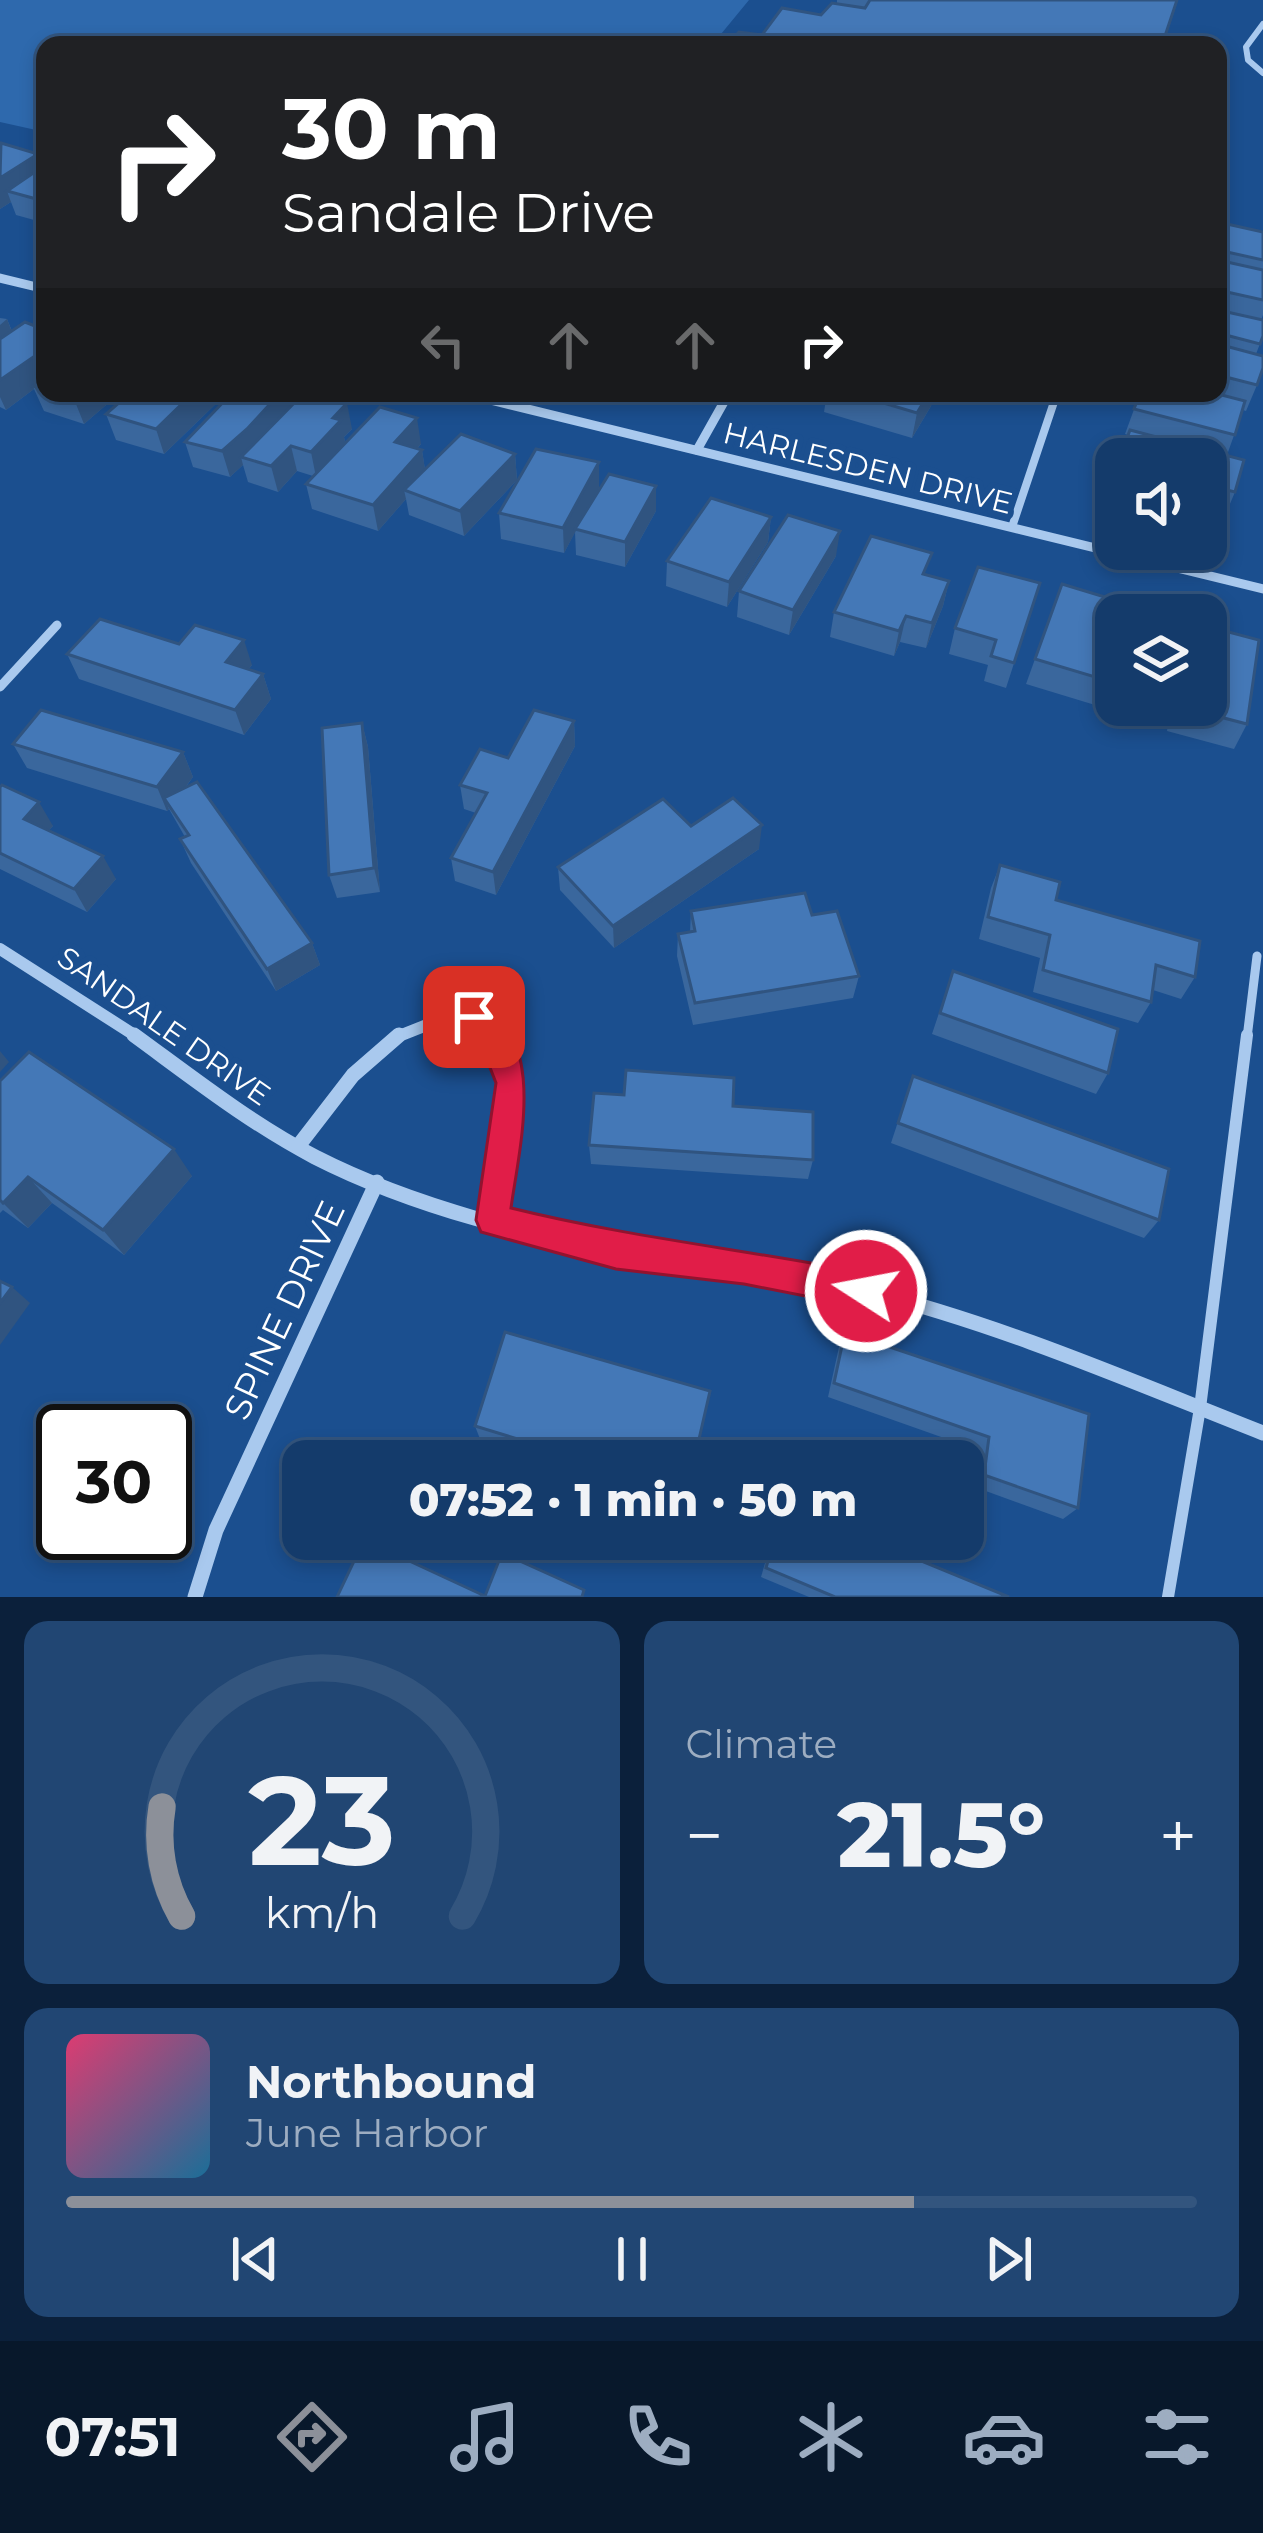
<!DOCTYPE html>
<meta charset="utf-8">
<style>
:root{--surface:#143b6b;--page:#214673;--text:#f1f3f6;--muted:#9dadc1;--line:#33557e;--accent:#8c9099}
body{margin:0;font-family:Montserrat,sans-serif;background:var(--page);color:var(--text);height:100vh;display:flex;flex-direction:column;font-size:45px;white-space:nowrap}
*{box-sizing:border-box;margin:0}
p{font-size:39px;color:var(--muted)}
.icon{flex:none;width:66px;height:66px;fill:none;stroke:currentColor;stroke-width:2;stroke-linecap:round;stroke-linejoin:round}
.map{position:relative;height:1597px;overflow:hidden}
.drawer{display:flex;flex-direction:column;gap:24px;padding:24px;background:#0b203b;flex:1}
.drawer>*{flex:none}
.banner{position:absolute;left:36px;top:36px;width:1191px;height:366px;border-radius:24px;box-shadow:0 6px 18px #0003,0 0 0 3px var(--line);background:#202124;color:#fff;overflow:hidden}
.buttons{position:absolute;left:1095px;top:438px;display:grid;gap:24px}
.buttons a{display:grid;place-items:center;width:132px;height:132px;border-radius:24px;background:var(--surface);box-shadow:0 6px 18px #0003,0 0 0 3px var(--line);font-size:60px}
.speed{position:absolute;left:36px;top:1404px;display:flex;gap:24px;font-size:60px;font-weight:700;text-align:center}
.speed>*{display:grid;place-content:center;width:156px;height:156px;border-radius:50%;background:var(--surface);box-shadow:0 6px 18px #0003,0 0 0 3px var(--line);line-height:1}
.speed .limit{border:6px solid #111;border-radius:18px;background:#fff;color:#111}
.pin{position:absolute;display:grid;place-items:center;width:102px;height:102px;color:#fff;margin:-51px;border-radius:24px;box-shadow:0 6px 18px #0006}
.me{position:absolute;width:132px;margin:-66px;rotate:281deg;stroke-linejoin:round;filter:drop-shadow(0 0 9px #0008)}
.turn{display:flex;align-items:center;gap:42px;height:252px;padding:0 48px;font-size:54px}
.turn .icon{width:156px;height:156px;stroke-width:2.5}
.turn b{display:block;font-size:84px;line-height:102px}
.lanes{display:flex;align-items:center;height:114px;padding:0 48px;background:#0003;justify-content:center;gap:60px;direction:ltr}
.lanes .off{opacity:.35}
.big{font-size:90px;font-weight:800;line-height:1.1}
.drawer .card{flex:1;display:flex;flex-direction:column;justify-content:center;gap:18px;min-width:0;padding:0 42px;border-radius:24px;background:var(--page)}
.drawer .dial{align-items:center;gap:0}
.dial svg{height:312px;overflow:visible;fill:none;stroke:var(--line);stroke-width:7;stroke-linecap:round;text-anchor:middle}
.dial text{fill:var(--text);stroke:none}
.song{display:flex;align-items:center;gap:36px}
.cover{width:144px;height:144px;border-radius:18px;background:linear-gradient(135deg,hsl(340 70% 55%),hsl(200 70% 35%))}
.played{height:12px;border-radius:6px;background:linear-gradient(90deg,var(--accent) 75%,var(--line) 75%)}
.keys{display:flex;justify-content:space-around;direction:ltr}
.heat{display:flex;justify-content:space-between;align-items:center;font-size:66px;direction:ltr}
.drawer .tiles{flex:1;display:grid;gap:24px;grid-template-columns:1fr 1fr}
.card:last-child{grid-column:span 2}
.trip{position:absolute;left:282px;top:1440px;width:702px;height:120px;border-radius:24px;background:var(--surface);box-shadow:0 6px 18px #0003,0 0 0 3px var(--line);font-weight:800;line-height:120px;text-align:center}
.menu{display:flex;height:192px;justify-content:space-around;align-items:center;background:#08182b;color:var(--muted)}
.menu .icon{width:84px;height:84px}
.menu .on{color:var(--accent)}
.menu b{font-size:54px;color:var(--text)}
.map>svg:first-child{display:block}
</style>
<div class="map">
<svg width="1263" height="1597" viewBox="0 0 1263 1597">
<rect width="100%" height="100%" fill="#1b4f8f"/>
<polygon fill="#2e69ad" points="0,0 749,0 712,45 45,45 45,132 0,122"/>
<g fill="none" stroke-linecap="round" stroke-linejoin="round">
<polyline stroke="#a9c9ee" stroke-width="6" points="1263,24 1246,47 1248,60 1263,73"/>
<polyline stroke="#a9c9ee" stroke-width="8" points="1012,527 1057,393"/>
<g stroke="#a9c9ee" stroke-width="9">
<polyline points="0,687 57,625"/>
<polyline points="1247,1038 1257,956"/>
</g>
<polyline stroke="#a9c9ee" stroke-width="12" points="1168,1597 1200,1408 1247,1035"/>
<g stroke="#a9c9ee" stroke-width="9">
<polyline points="0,278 45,289"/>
<polyline points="462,393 1263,589"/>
<polyline points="697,450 729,393"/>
</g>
<g stroke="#a9c9ee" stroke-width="12">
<polyline points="0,949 139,1038"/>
<polyline points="394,1038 442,1019 474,1017 494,1038"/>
</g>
<g stroke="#a9c9ee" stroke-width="15">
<path d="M 134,1035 C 193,1078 250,1123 315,1157 C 415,1208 535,1237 645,1257 C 720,1270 796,1274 870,1292 C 1005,1326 1133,1382 1263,1433"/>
<path d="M 492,1035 C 527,1092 506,1159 493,1220"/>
<polyline points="299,1145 353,1075 399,1035"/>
<polyline points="195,1597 216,1530 377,1182"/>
</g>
</g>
<g fill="#3a679d">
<polygon points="837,0 1178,0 1163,45 726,45 762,35 821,15 837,3"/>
<polygon points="0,144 38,154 43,167 45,165 45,223 16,215 11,202 0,209"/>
<polygon points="1218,222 1263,232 1263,315 1261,320 1263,336 1256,354 1257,385 1246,411 1243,410 1227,455 1235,492 1224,518 1206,513 1206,459 1125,434 1140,393 1218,393"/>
<polygon points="0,318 7,319 12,331 45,330 45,393 120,393 84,424 44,411 34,389 6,410 0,407"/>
<polygon points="232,393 288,393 291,406 352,429 344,437 345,442 421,444 417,449 422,450 425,470 515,454 517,480 464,536 409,515 406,499 378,531 312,509 306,484 313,476 297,471 278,492 248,482 243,465 230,477 193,467 185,442"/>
<polygon points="827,393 934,393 931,406 912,438 824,412"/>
<polygon points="224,396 164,454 116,440 106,414"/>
<polygon points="1116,469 1116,489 1109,487"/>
<polygon points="656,486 656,511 625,567 576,555 575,532 564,553 501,539 499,513 599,488"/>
<polygon points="771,517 768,542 727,607 666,586 667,561"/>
<polygon points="836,556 789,635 737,617 739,591"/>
<polygon points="927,575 949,581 943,606 926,648 900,642 894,656 830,637 834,612"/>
<polygon points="1040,583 1006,688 984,681 988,665 949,654 955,628"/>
<polygon points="1062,584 1105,680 1095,705 1026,684"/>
<polygon points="179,644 252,665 248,670 263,674 271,699 244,735 79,679 67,654"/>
<polygon points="1171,705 1206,705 1247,724 1234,749 1167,731"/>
<polygon points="574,721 575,746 496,895 455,881 451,858 476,813 464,809 460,785"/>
<polygon points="362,723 368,747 380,892 337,898 329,875"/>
<polygon points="13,744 183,752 193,777 185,788 312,943 320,965 276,991 191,863 180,839 185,837 169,809 167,811 27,768"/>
<polygon points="0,787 53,826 49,830 116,879 87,912 0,869"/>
<polygon points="691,826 759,849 614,948 560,890 558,867"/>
<polygon points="1000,865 1056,900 1195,977 1181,999 1153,990 1151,1002 1138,1023 1033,992 1040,958 979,939 991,888"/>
<polygon points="691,911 812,915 859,976 853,998 693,1025 677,956 678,934 690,932"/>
<polygon points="953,971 1108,1073 1096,1094 932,1034"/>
<polygon points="913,1076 1159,1220 1144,1238 891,1143"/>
<polygon points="0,1081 192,1176 124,1255 52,1203 28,1228 3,1210 0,1213"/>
<polygon points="733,1106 813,1160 808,1179 591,1164 589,1145"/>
<polygon points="845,1332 1089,1414 1078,1508 1063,1519 972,1486 978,1450 828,1397 839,1347"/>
<polygon points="475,1426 695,1461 551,1461 480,1439"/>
<polygon points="772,1539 868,1539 1009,1597 809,1597 761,1577"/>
</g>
<g fill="#305480">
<polygon points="38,154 45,174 7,191 11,202 0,209 0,178"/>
<polygon points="7,319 17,345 0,360 0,325"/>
<polygon points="45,349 45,381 33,386 34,389 6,410 0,397 0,380"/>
<polygon points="81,393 120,393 84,424 74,399"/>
<polygon points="193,393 223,393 224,396 164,454 156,429"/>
<polygon points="280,393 288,393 292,412 241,457 243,465 230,477 222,451"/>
<polygon points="929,393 934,393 931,406 912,438 917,413"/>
<polygon points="347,403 352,429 344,437 346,446 316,477 311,452 333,418"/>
<polygon points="417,418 421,444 400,468 395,442"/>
<polygon points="291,446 297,471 278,492 271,466"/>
<polygon points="422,450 426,476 404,490 406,499 378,531 373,505"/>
<polygon points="515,454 517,480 464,536 460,511"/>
<polygon points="599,462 599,488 564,553 563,528"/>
<polygon points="656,486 656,511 625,567 625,542"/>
<polygon points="771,517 768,542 727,607 729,582"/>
<polygon points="840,531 836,556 789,635 793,610"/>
<polygon points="949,581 943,606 926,648 932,623"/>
<polygon points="906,616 900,642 894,656 899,631"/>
<polygon points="244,640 252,665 234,687 226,662"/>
<polygon points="263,674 271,699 244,735 235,710"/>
<polygon points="574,721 575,746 496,895 493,872"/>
<polygon points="362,723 368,747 380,892 374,868"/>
<polygon points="183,752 193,777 170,807 164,798 169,809 167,811 157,787"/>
<polygon points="39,802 53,826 38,842 24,819"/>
<polygon points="762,825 759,849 614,948 613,926"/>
<polygon points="103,856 116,879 87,912 74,889"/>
<polygon points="312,943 320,965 276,991 267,969"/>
<polygon points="0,1051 9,1062 0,1072"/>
<polygon points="174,1149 192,1176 124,1255 103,1230"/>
<polygon points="28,1177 52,1203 28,1228 3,1203"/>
<polygon points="12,1287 30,1303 0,1345 0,1303"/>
</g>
<g fill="#4478b7" stroke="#305480" stroke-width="3">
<polygon points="870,0 1177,0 1162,45 726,45 739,32 762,35 782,8 821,15 832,3 865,8"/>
<polygon points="1,143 38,154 0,178"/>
<polygon points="45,165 45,196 40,200 7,191"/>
<polygon points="1218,222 1263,232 1263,260 1218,250"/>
<polygon points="1218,260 1263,270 1263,300 1218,290"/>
<polygon points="1218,310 1263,320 1263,336 1260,344 1218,333"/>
<polygon points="25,322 45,330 45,349 0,380 0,339"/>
<polygon points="1218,344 1263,356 1263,368 1257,385 1218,375"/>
<polygon points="45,376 45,389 33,386"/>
<polygon points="56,393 81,393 74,399"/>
<polygon points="130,393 193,393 156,429 106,414"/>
<polygon points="232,393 280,393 247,429 222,451 185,442"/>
<polygon points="304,393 311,393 347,403 333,418 341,420 311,452 291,446 271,466 241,457"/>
<polygon points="850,393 929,393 917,413"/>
<polygon points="1140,393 1214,393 1245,401 1235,435 1134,409"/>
<polygon points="380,407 417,418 395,442 422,450 373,505 306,484"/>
<polygon points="1130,430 1244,460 1235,492 1206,485 1206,459 1119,459"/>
<polygon points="461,434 515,454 460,511 404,490"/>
<polygon points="536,449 599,462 563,528 499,513"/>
<polygon points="609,474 656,486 625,542 575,529"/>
<polygon points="711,498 771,517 729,582 667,561"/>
<polygon points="788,515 840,531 793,610 739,591"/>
<polygon points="871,536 932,553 923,574 949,581 932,623 906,616 899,631 834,612"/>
<polygon points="978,567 1040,583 1014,663 991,656 996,640 955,628"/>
<polygon points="1062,584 1128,604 1125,615 1116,615 1116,644 1105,680 1035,659"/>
<polygon points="100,619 179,644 195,625 244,640 226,662 263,674 235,710 67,654"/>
<polygon points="1206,626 1259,640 1247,724 1178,706 1206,705"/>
<polygon points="41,710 183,752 157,787 13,744"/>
<polygon points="534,710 574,721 493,872 451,858 487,793 460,785 480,749 508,758"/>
<polygon points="362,723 374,868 329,875 322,728"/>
<polygon points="197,782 312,943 267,969 180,839 189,835 164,798"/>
<polygon points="2,785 39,802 24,819 103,856 74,889 0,853 0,787"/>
<polygon points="733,798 762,825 613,926 558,867 663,799 691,826"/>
<polygon points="1000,865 1060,882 1056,900 1200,941 1195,977 1156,965 1151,1002 1043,970 1050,935 988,917"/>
<polygon points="805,893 812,915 837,911 859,976 695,1003 678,934 695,931 691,911"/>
<polygon points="953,971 1118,1029 1108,1073 940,1013"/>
<polygon points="29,1052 174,1149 103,1230 28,1177 3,1203 0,1200 0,1081"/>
<polygon points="626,1070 734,1078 733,1106 813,1112 813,1160 589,1145 594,1093 624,1095"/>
<polygon points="913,1076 1169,1169 1159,1220 898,1123"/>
<polygon points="0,1281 12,1287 0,1303"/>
<polygon points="505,1332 710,1391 694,1461 590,1461 475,1426"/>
<polygon points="845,1332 1089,1414 1078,1508 984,1475 989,1437 834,1383"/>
<polygon points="774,1539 868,1539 1009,1597 835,1597 766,1568"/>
<polygon points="364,1540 485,1596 502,1553 584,1590 582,1597 337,1597"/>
</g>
<path fill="#e11d48" stroke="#92132f" stroke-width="3" d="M 474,1003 C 550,1031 519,1148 511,1208 C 628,1237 747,1250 866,1273 L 878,1278 L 883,1291 L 878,1303 L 866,1308 L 744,1284 L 616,1269 L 481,1232 L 476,1220 L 496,1083 L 478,1037 L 459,1017 L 463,1007 Z"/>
<g text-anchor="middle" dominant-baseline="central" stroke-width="12" stroke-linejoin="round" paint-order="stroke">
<g font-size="30" fill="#fff" stroke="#1b4f8f">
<text transform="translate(868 468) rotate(14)">HARLESDEN DRIVE</text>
<text transform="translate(164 1026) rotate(35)">SANDALE DRIVE</text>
</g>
<g font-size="36" fill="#fff" stroke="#1b4f8f">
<text transform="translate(284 1310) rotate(-65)">SPINE DRIVE</text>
</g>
</g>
</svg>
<div class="buttons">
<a><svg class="icon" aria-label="sound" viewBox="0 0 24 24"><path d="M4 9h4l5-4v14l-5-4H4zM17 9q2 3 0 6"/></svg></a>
<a><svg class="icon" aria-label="layers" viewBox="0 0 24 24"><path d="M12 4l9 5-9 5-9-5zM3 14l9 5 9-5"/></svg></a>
</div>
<div class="speed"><div class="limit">30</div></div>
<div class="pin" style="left:474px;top:1017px;background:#d93025"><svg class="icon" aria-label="arrive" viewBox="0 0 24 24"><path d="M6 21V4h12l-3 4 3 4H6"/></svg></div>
<svg class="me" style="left:866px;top:1291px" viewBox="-20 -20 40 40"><circle r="17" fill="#e11d48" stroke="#fff" stroke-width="3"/><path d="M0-11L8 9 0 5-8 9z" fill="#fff"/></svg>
<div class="trip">07:52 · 1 min · 50 m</div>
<div class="banner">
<div class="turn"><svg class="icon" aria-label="right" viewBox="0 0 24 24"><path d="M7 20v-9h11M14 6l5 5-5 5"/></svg><div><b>30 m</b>Sandale Drive</div></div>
<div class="lanes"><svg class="icon off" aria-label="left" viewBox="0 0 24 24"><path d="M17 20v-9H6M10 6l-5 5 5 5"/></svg><svg class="icon off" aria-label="ahead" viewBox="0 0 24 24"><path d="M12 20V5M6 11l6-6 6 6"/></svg><svg class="icon off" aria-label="ahead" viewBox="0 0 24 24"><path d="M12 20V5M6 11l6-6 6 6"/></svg><svg class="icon" aria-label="right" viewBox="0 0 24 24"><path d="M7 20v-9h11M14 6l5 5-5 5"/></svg></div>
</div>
</div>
<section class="drawer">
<div class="tiles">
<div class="card dial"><svg viewBox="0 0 100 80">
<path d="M14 69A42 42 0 1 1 86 69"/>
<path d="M14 69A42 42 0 0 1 9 41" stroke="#8c9099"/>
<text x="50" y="56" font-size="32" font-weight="700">23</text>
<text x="50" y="72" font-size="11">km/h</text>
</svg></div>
<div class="card"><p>Climate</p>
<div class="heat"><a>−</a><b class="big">21.5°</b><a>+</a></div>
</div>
<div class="card">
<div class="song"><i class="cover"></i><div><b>Northbound</b><p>June Harbor</p></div></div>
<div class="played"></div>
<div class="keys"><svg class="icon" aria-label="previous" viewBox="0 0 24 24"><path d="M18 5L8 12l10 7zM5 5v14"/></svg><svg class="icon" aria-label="pause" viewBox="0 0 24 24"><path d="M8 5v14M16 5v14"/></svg><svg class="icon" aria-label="next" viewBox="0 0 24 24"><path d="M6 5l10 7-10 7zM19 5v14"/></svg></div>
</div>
</div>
</section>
<nav class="menu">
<b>07:51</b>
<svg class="icon on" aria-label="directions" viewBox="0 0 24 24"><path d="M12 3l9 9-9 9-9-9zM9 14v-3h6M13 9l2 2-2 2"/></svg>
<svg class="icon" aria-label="music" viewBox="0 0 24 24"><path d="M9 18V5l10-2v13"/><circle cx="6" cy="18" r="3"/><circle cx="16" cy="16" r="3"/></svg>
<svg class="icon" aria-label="phone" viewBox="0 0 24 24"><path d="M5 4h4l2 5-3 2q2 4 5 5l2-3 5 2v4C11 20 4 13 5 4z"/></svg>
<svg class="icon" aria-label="climate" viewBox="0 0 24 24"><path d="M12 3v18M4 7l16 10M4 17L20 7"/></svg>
<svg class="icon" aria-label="car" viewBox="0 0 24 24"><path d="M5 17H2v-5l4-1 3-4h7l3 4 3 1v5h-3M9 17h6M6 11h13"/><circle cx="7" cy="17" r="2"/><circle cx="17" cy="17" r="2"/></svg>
<svg class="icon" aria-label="filters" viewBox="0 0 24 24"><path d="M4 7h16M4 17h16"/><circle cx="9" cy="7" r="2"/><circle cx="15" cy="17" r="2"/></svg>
</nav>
